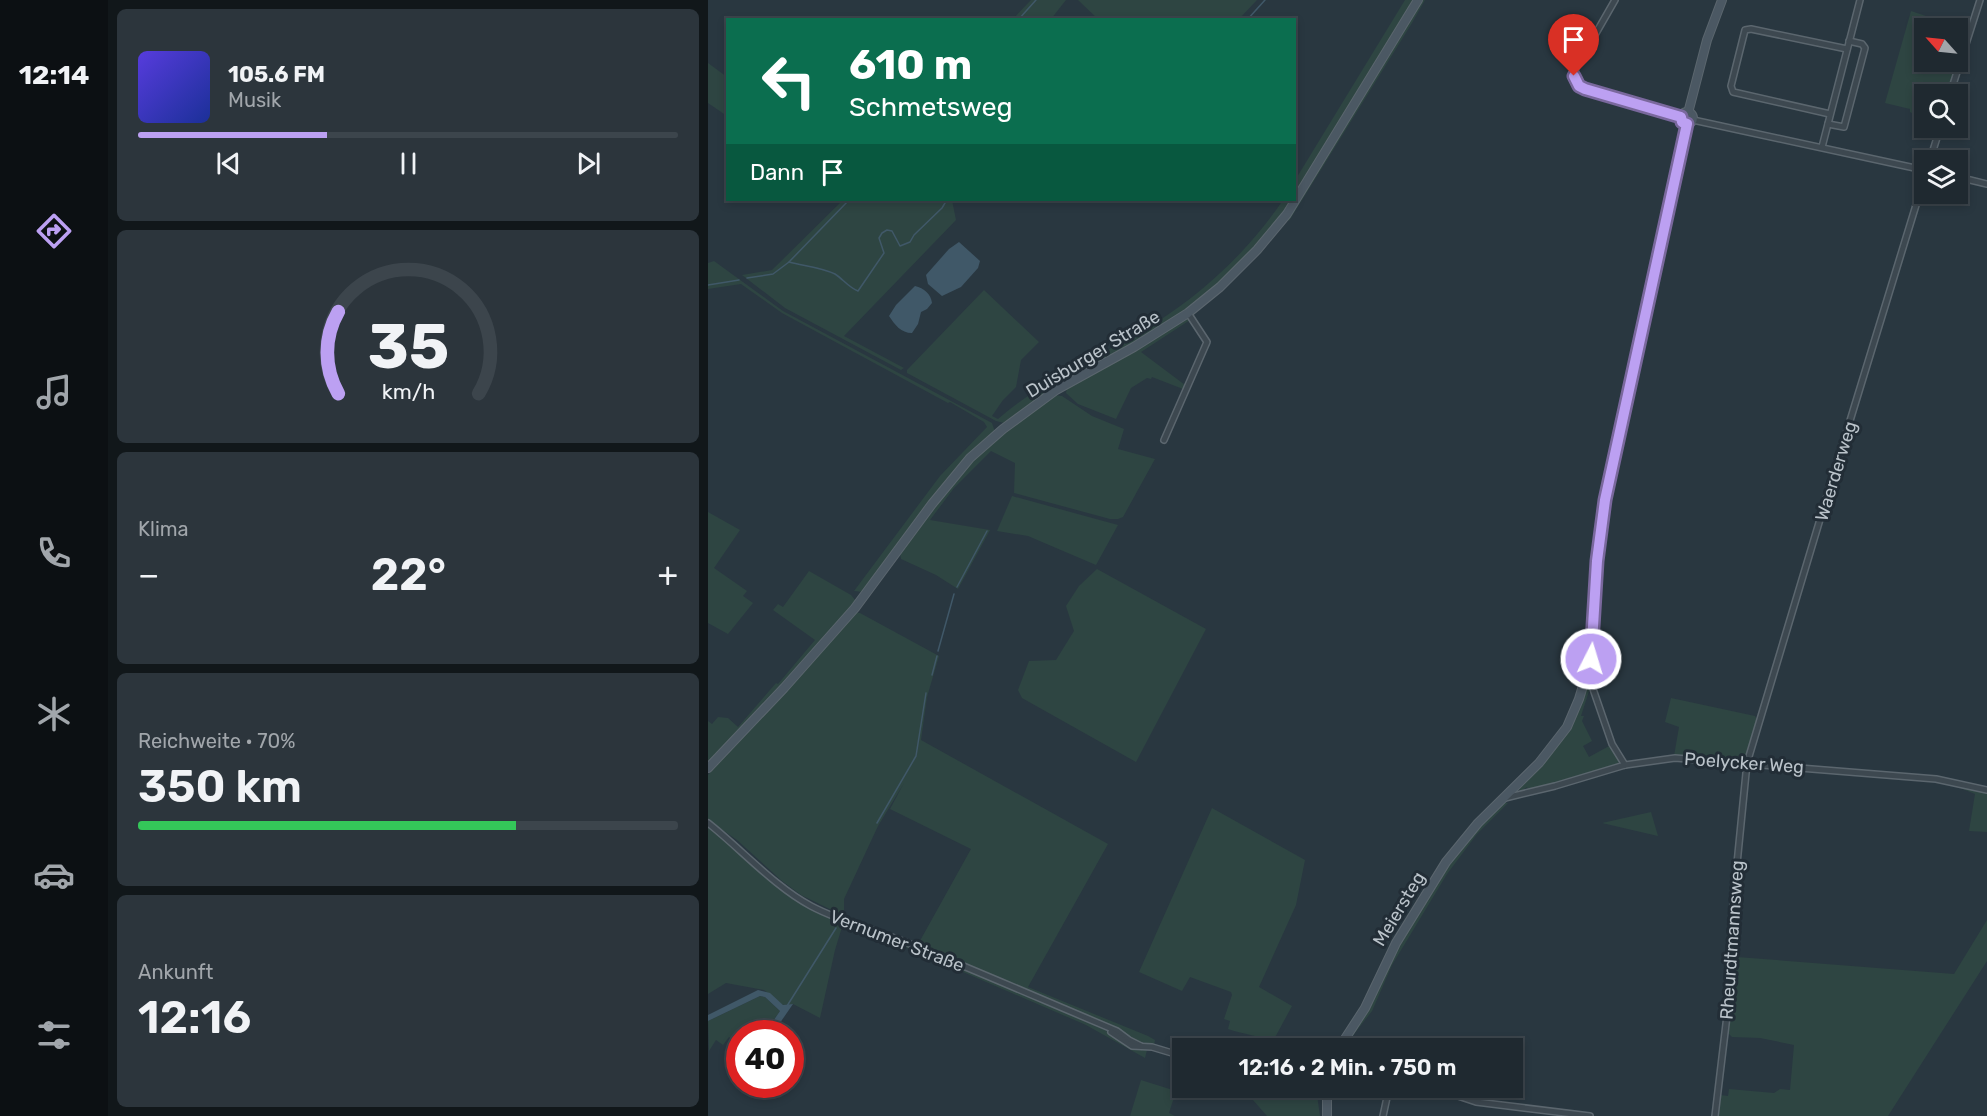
<!DOCTYPE html>
<html lang="de">
<meta charset="utf-8">
<style>
:root{--surface:#1f2930;--page:#2c353c;--text:#f1f3f6;--muted:#a1a6ab;--line:#3c454c;--accent:#bca0f2}
body{margin:0;font-family:Rubik,sans-serif;background:var(--page);color:var(--text);height:100vh;display:flex;flex-direction:column;font-size:22px;white-space:nowrap}
*{box-sizing:border-box;margin:0}
p{font-size:20px;color:var(--muted)}
.icon{flex:none;width:33px;height:33px;fill:none;stroke:currentColor;stroke-width:2;stroke-linecap:round;stroke-linejoin:round}
.map{position:relative;flex:1;overflow:hidden}
.drawer{display:flex;flex-direction:column;gap:9px;padding:9px;background:#11171a;width:600px}
.drawer>*{flex:none}
.banner{position:absolute;left:18px;top:18px;width:570px;height:183px;border-radius:0px;box-shadow:0 3px 9px #0003,0 0 0 2px var(--line);background:#0b6e4f;color:#fff;overflow:hidden}
.needle{width:39px;rotate:297deg}
.fabs{position:absolute;left:1206px;top:18px;display:grid;gap:12px}
.fabs a{display:grid;place-items:center;width:54px;height:54px;border-radius:0px;background:var(--surface);box-shadow:0 3px 9px #0003,0 0 0 2px var(--line);font-size:30px}
.speed{position:absolute;left:18px;top:1020px;display:flex;gap:12px;font-size:30px;font-weight:700;text-align:center}
.speed>*{display:grid;place-content:center;width:78px;height:78px;border-radius:50%;background:var(--surface);box-shadow:0 3px 9px #0003,0 0 0 2px var(--line);line-height:1}
.speed .limit{border:9px solid #d22;background:#fff;color:#111}
.pin{position:absolute;display:grid;place-items:center;width:51px;height:51px;color:#fff;margin:-62px -26px;border-radius:50% 50% 50% 0;rotate:-45deg;box-shadow:0 0 6px #0007}
.pin .icon{rotate:45deg}
.me{position:absolute;width:66px;margin:-33px;rotate:5deg;stroke-linejoin:round;filter:drop-shadow(0 0 4px #0008)}
.turn{display:flex;align-items:center;gap:21px;height:126px;padding:0 24px;font-size:27px}
.turn .icon{width:78px;height:78px;stroke-width:2.5}
.turn b{display:block;font-size:42px;line-height:51px}
.then{display:flex;align-items:center;height:57px;padding:0 24px;background:#0003;gap:12px;font-size:22px}
.big{font-size:45px;font-weight:600;line-height:1.1}
.drawer .tile{flex:1;display:flex;flex-direction:column;justify-content:center;gap:9px;min-width:0;padding:0 21px;border-radius:9px;background:var(--page)}
.drawer .dial{align-items:center;gap:0}
.dial svg{height:156px;overflow:visible;fill:none;stroke:var(--line);stroke-width:7;stroke-linecap:round;text-anchor:middle}
.dial text{fill:var(--text);stroke:none}
.song{display:flex;align-items:center;gap:18px}
.cover{width:72px;height:72px;border-radius:9px;background:linear-gradient(135deg,hsl(250 70% 55%),hsl(230 70% 35%))}
.played{height:6px;border-radius:3px;background:linear-gradient(90deg,var(--accent) 35%,var(--line) 35%)}
.keys{display:flex;justify-content:space-around;direction:ltr}
.heat{display:flex;justify-content:space-between;align-items:center;font-size:33px;direction:ltr}
.charge{height:9px;border-radius:4px;background:linear-gradient(90deg,#34c759 70%,var(--line) 0)}
.trip{position:absolute;left:464px;top:1038px;width:351px;height:60px;border-radius:0px;background:var(--surface);box-shadow:0 3px 9px #0003,0 0 0 2px var(--line);font-weight:600;line-height:60px;text-align:center}
main{display:flex;flex:1;min-height:0}
.tabs{display:flex;flex-direction:column;width:108px;justify-content:space-around;align-items:center;background:#0c1013;color:var(--muted)}
.tabs .icon{width:42px;height:42px}
.tabs .active{color:var(--accent)}
.tabs b{font-size:27px;color:var(--text)}
.map>svg:first-child{display:block}
</style>
<main>
<nav class="tabs">
<b>12:14</b>
<svg class="icon active" aria-label="directions" viewBox="0 0 24 24"><path d="M12 3l9 9-9 9-9-9zM9 14v-3h6M13 9l2 2-2 2"/></svg>
<svg class="icon" aria-label="music" viewBox="0 0 24 24"><path d="M9 18V5l10-2v13"/><circle cx="6" cy="18" r="3"/><circle cx="16" cy="16" r="3"/></svg>
<svg class="icon" aria-label="phone" viewBox="0 0 24 24"><path d="M5 4h4l2 5-3 2q2 4 5 5l2-3 5 2v4C11 20 4 13 5 4z"/></svg>
<svg class="icon" aria-label="climate" viewBox="0 0 24 24"><path d="M12 3v18M4 7l16 10M4 17L20 7"/></svg>
<svg class="icon" aria-label="car" viewBox="0 0 24 24"><path d="M5 17H2v-5l4-1 3-4h7l3 4 3 1v5h-3M9 17h6M6 11h13"/><circle cx="7" cy="17" r="2"/><circle cx="17" cy="17" r="2"/></svg>
<svg class="icon" aria-label="filters" viewBox="0 0 24 24"><path d="M4 7h16M4 17h16"/><circle cx="9" cy="7" r="2"/><circle cx="15" cy="17" r="2"/></svg>
</nav>
<section class="drawer">
<div class="tile">
<div class="song"><i class="cover"></i><div><b>105.6 FM</b><p>Musik</p></div></div>
<div class="played"></div>
<div class="keys"><svg class="icon" aria-label="previous" viewBox="0 0 24 24"><path d="M18 5L8 12l10 7zM5 5v14"/></svg><svg class="icon" aria-label="pause" viewBox="0 0 24 24"><path d="M8 5v14M16 5v14"/></svg><svg class="icon" aria-label="next" viewBox="0 0 24 24"><path d="M6 5l10 7-10 7zM19 5v14"/></svg></div>
</div>
<div class="tile dial"><svg viewBox="0 0 100 80">
<path d="M14 69A42 42 0 1 1 86 69"/>
<path d="M14 69A42 42 0 0 1 14 27" stroke="#bca0f2"/>
<text x="50" y="56" font-size="32" font-weight="700">35</text>
<text x="50" y="72" font-size="11">km/h</text>
</svg></div>
<div class="tile"><p>Klima</p>
<div class="heat"><a>−</a><b class="big">22°</b><a>+</a></div>
</div>
<div class="tile"><p>Reichweite · 70%</p><b class="big">350 km</b><div class="charge"></div></div>
<div class="tile"><p>Ankunft</p><b class="big">12:16</b></div>
</section>
<div class="map">
<svg width="1279" height="1116" viewBox="0 0 1279 1116">
<rect width="100%" height="100%" fill="#293740"/>
<g fill="#2e4542">
<polygon points="323,0 358,0 343,19 305,19"/>
<polygon points="370,0 549,0 530,20 390,19"/>
<polygon points="697,0 707,0 587,197 586,182"/>
<polygon points="714,0 717,0 704,23 581,221 579,219"/>
<polygon points="1203,11 1242,24 1241,28 1216,28 1216,62 1249,62 1239,94 1216,94 1216,127 1212,125 1208,115 1202,112 1202,109 1177,103"/>
<polygon points="0,63 19,77 19,116 0,103"/>
<polygon points="135,200 244,200 248,220 136,336 196,368 193,370 77,308 34,275 64,270"/>
<path d="M 575,200 L 585,200 C 556,243 516,285 473,315 C 416,354 351,380 296,423 L 288,421 L 199,373 L 199,370 L 276,290 L 331,342 L 313,360 L 308,387 L 295,400 L 284,416 L 290,419 C 331,383 380,362 427,335 C 486,302 537,256 575,200 Z"/>
<polygon points="6,261 75,311 284,423 287,432 238,480 155,592 146,591 232,476 279,427 276,422 242,402 240,403 74,313 33,284 0,289 0,263"/>
<polygon points="478,319 482,320 433,352 477,385 475,389 444,377 443,379 439,378 423,388 408,419 370,404 358,393 359,387 429,349"/>
<path d="M 346,395 L 354,396 L 384,416 L 416,429 L 410,449 L 447,459 L 415,517 L 410,519 L 402,519 L 306,493 L 307,463 L 283,451 L 246,488 L 222,520 L 282,530 L 250,589 L 228,575 L 193,559 L 192,553 C 209,530 226,504 245,483 C 275,448 309,421 346,395 Z"/>
<polygon points="304,496 410,525 388,565 320,536 289,531"/>
<polygon points="0,512 32,530 6,568 39,591 35,596 45,603 20,634 0,623"/>
<polygon points="389,569 498,629 428,762 314,698 310,690 321,661 348,660 366,631 358,606 371,586"/>
<polygon points="101,571 143,595 148,601 37,726 0,763 0,721 4,724 10,717 20,718 30,727 68,683 70,684 107,640 65,610 70,604 75,607"/>
<polygon points="146,612 152,613 231,656 219,697 213,740 400,844 320,987 440,1036 447,1040 446,1045 425,1040 413,1032 208,944 213,939 263,849 182,809 196,783 170,826 136,899 136,916 93,895 74,881 29,840 0,820 0,775"/>
<polygon points="878,688 882,688 873,716 876,716 874,721 884,741 875,746 881,757 903,745 911,758 910,766 820,790 819,787 812,792 811,787 838,759"/>
<polygon points="963,698 1047,716 1049,720 1038,756 1033,760 966,756 971,727 957,722"/>
<polygon points="1245,785 1279,793 1279,832 1261,831 1267,794"/>
<polygon points="795,802 800,803 769,834 739,874 684,965 664,1011 639,1043 638,1041 702,924 752,848"/>
<path d="M 504,808 L 597,860 L 588,905 L 551,987 L 584,1006 L 564,1043 C 551,1035 534,1034 520,1029 L 522,1021 L 516,1019 L 524,995 L 523,992 L 482,977 L 474,991 L 431,972 Z"/>
<polygon points="943,812 950,836 894,823"/>
<path d="M 0,827 C 44,861 80,904 133,923 L 134,927 L 127,950 L 112,1018 L 85,1004 L 75,1005 L 56,990 L 18,983 L 0,994 Z"/>
<polygon points="1279,920 1279,961 1180,1116 1010,1116 1012,1095 1020,1096 1021,1089 1066,1093 1072,1089 1082,1090 1086,1045 1052,1038 1024,1037 1020,1033 1029,957 1246,974"/>
<polygon points="140,926 190,942 235,960 397,1030 418,1045 439,1050 437,1058 378,1025 202,949 137,927"/>
<polygon points="52,996 57,997 72,1011 57,1033 32,1034 31,1044 21,1037 15,1045 8,1040 1,1051 0,1021"/>
<polygon points="433,1080 468,1091 461,1113 467,1116 422,1116"/>
<polygon points="540,1088 608,1088 612,1116 559,1116 545,1100"/>
</g>
<g fill="#405868">
<polygon points="251,242 272,261 270,268 253,287 234,296 220,284 218,275 241,249"/>
<path d="M 207,286 C 216,288 223,294 224,303 L 219,309 L 213,312 L 210,324 L 204,333 C 193,333 187,325 181,316 L 188,305 Z"/>
<polygon points="50,990 62,993 75,1005 85,1004 65,1033 57,1033 72,1011 57,997 52,996 0,1021 0,1015"/>
</g>
<g fill="none" stroke-linecap="round" stroke-linejoin="round">
<g stroke="#405868" stroke-width="1.5">
<polyline points="310,20 328,0"/>
<polyline points="539,20 557,0"/>
<path d="M 81,262 C 96,266 113,267 127,274 C 135,279 140,287 150,291 L 176,253 L 171,238 L 174,233 L 179,230 L 184,231 L 192,246 L 202,242 L 206,235 L 234,208 L 237,203 L 235,200"/>
<polyline points="39,278 65,274 81,262 141,200"/>
<polyline points="0,285 31,280"/>
<polyline points="249,587 279,531"/>
<polyline points="230,651 246,594"/>
<polyline points="224,675 229,656"/>
<polyline points="169,823 208,756 218,693"/>
<polyline points="79,1006 128,928"/>
</g>
<g stroke="#5b666e" stroke-width="8">
<g id="street">
<polyline points="907,0 868,68 866,76 871,86 877,89 973,117"/>
<polyline points="1242,94 1272,0"/>
<polyline points="1122,114 1025,92 1023,86 1037,30 1043,29 1139,49"/>
<polyline points="985,120 1216,170"/>
<polyline points="1120,124 1136,127 1157,48 1154,44 1141,41"/>
<polyline points="1114,147 1152,0"/>
<polyline points="1222,160 1232,128"/>
<polyline points="1250,177 1279,184"/>
<polyline points="456,440 499,342 480,313"/>
<polyline points="879,677 884,686 904,744 917,765"/>
<polyline points="797,798 847,786 917,765 967,758 1228,779 1279,790"/>
<path d="M 0,823 C 33,849 67,887 103,906 C 135,923 169,930 202,944 C 271,972 340,1002 409,1031 L 421,1040 L 433,1046"/>
<polyline points="403,1032 424,1046 444,1047 474,1056"/>
<polyline points="726,1088 768,1102 882,1116"/>
<polyline points="675,1116 681,1088"/>
<polyline points="1007,1116 1026,957 1025,904 1039,763 1122,486 1216,179"/>
</g>
</g>
<g stroke="#5b666e" stroke-width="10">
<g id="secondary">
<circle cx="979" cy="118" r="6"/>
<polyline points="980,113 999,40 1014,0"/>
<polyline points="0,768 76,688 147,608 224,504 262,458 295,429 348,390 426,347 480,313 512,287 549,250 579,214 710,0"/>
<polyline points="631,1048 657,1008 688,943 738,862 770,823 831,763 859,727 871,699 883,659 889,561 902,469 979,125"/>
<polyline points="619,1088 619,1116"/>
</g>
</g>
<use href="#street" stroke="#3d4850" stroke-width="5"/>
<use href="#secondary" stroke="#4b5863" stroke-width="8"/>
</g>
<g fill="none" stroke-linecap="round" stroke-linejoin="round">
<g stroke="#7a689d" stroke-width="15">
<polyline id="route" points="866,76 871,86 877,89 973,117 974,122 979,124 897,500 889,561 883,659"/>
</g>
<use href="#route" stroke="#bca0f2" stroke-width="10"/>
</g>
<g text-anchor="middle" dominant-baseline="central" stroke-width="6" stroke-linejoin="round" paint-order="stroke">
<g font-size="18" fill="#bac3ca" stroke="#222d36">
<text transform="translate(385 354) rotate(-31)">Duisburger Straße</text>
<text transform="translate(1128 471) rotate(-73)">Waerderweg</text>
<text transform="translate(1036 763) rotate(4)">Poelycker Weg</text>
<text transform="translate(691 909) rotate(-59)">Meiersteg</text>
<text transform="translate(1024 940) rotate(-86)">Rheurdtmannsweg</text>
<text transform="translate(189 941) rotate(21)">Vernumer Straße</text>
</g>
</g>
</svg>
<div class="fabs">
<a><svg class="needle" viewBox="-14 -14 28 28"><path d="M0-13l5 13h-10z" fill="#e53935"/><path d="M0 13l5-13h-10z" fill="#a1a6ab"/></svg></a>
<a><svg class="icon" aria-label="search" viewBox="0 0 24 24"><circle cx="10" cy="10" r="6"/><path d="M15 15l6 6"/></svg></a>
<a><svg class="icon" aria-label="layers" viewBox="0 0 24 24"><path d="M12 4l9 5-9 5-9-5zM3 14l9 5 9-5"/></svg></a>
</div>
<div class="speed"><div class="limit">40</div></div>
<div class="pin" style="left:866px;top:76px;background:#d93025"><svg class="icon" aria-label="arrive" viewBox="0 0 24 24"><path d="M6 21V4h12l-3 4 3 4H6"/></svg></div>
<svg class="me" style="left:883px;top:659px" viewBox="-20 -20 40 40"><circle r="17" fill="#bca0f2" stroke="#fff" stroke-width="3"/><path d="M0-11L8 9 0 5-8 9z" fill="#fff"/></svg>
<div class="trip">12:16 · 2 Min. · 750 m</div>
<div class="banner">
<div class="turn"><svg class="icon" aria-label="left" viewBox="0 0 24 24"><path d="M17 20v-9H6M10 6l-5 5 5 5"/></svg><div><b>610 m</b>Schmetsweg</div></div>
<div class="then">Dann<svg class="icon" aria-label="arrive" viewBox="0 0 24 24"><path d="M6 21V4h12l-3 4 3 4H6"/></svg></div>
</div>
</div>
</main>
